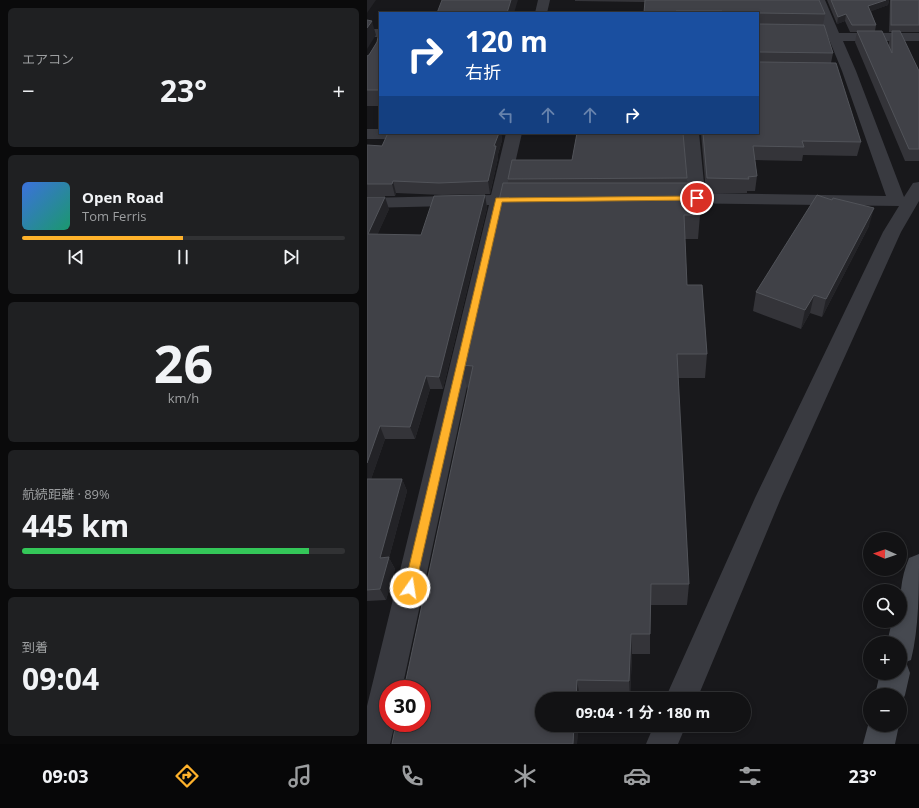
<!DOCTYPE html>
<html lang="ja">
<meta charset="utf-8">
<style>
:root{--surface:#121214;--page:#1f2022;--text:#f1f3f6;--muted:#9c9ea0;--line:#313234;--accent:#ffb22b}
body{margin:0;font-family:"Open Sans","Noto Sans JP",sans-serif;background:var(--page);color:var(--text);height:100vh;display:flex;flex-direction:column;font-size:15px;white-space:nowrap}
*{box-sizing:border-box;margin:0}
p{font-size:13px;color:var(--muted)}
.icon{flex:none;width:22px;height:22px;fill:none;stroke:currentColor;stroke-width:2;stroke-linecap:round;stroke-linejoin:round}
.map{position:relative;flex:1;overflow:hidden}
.panel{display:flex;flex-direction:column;gap:8px;padding:8px;background:#0a0a0b;width:367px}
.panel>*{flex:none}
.top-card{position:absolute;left:12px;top:12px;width:380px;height:122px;border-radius:0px;box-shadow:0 2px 6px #0003,0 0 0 1px var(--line);background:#1a4fa0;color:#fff;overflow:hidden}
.needle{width:26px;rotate:272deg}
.controls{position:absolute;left:496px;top:532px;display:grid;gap:8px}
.controls a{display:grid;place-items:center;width:44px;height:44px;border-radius:50%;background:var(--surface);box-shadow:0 2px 6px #0003,0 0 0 1px var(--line);font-size:20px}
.speed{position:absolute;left:12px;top:680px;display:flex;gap:8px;font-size:20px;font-weight:700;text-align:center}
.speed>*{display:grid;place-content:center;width:52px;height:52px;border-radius:50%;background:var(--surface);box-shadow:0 2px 6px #0003,0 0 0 1px var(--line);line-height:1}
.speed .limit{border:6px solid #d22;background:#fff;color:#111}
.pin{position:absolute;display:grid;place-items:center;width:34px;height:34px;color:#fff;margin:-17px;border:2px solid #fff;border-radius:50%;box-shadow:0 1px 4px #0007}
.me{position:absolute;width:44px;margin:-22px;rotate:13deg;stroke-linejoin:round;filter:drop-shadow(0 0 3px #0008)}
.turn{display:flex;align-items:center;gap:14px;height:84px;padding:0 20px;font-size:18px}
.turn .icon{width:52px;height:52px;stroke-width:2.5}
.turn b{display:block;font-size:28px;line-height:34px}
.lanes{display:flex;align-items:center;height:38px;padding:0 20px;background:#0003;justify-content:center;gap:20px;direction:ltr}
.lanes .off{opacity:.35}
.big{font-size:30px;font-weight:700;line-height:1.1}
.panel .tile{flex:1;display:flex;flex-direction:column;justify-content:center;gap:6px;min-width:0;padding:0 14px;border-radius:6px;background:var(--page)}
.panel .dial{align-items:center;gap:0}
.dial b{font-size:52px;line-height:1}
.song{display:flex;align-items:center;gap:12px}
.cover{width:48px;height:48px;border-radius:6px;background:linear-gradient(135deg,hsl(220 70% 55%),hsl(160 70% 35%))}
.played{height:4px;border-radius:2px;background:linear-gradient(90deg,var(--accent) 50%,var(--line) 50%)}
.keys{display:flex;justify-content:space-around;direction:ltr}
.heat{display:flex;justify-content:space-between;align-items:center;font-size:22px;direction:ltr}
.charge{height:6px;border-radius:3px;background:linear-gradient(90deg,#34c759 89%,var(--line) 0)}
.trip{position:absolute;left:168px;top:692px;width:216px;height:40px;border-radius:20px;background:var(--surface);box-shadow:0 2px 6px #0003,0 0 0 1px var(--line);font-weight:700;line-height:40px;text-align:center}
.tab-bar{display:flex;height:64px;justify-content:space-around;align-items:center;background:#070708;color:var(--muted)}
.tab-bar .icon{width:28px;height:28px}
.tab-bar .on{color:var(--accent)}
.tab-bar b{font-size:18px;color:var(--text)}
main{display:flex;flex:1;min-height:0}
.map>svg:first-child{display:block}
</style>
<main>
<section class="panel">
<div class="tile"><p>エアコン</p>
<div class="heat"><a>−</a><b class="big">23°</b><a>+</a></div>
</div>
<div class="tile">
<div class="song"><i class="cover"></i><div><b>Open Road</b><p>Tom Ferris</p></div></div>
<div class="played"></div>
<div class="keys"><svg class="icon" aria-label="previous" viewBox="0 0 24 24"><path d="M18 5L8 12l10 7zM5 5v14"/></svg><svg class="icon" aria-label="pause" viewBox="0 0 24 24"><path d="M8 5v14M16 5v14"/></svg><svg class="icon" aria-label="next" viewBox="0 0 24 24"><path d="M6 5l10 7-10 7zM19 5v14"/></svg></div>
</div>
<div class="tile dial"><b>26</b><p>km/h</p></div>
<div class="tile"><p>航続距離 · 89%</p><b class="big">445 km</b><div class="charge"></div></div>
<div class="tile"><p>到着</p><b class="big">09:04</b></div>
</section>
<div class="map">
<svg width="552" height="744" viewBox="0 0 552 744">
<rect width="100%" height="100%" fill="#18181b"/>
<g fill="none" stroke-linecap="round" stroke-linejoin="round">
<g fill="#393a40" fill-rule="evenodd">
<polygon points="171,0 183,0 180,13 168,13"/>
<polygon points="446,0 458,0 472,33 552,33 552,41 476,41 489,71 537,197 546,183 552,182 552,201 534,232 414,498 330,699 298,699 388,498 516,232 532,206 302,203 296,202 293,198 296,194 302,193 321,193 316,133 332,133 338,193 519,196 475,71"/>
<rect x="0" y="29" width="13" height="8"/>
<polygon points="0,129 13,129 13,133 57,134 54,137 49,139 0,139"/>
<polygon points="139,133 155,133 141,194 162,194 168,195 171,199 168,203 139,205 35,689 21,689 21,723 28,723 23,744 0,744 0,706 122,205 0,208 0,198 124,195"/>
<polygon points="287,725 319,725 311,744 279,744"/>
</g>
<g fill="#464950" fill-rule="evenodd">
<path d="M 552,554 C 552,589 552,628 544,660 L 539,662 L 543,673 L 538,695 L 533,706 L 533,695 L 508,695 L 513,673 L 533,673 L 533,643 L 520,643 L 525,621 L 533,621 C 533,598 533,579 542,558 Z"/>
<polygon points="503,718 503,725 532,725 528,744 496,744"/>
</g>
</g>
<g fill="#343439">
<polygon points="208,0 452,0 458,14 456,25 466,53 464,63 494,142 490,156 436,155 435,161 388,160 390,176 388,191 380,191 380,193 339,193 334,133 391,133 391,13 277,13 278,2 208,1"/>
<polygon points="460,0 522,0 521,5 504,11 509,25 508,31 522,47 522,42 525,32 522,32 523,0 552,0 552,32 533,32 552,71 552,161 538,161 488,42 490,32 483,32 478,21 470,24"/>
<polygon points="13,37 13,106 0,106 0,56 2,55"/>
<polygon points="21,133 134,133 135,140 131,154 131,158 123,194 75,195 29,193 28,196 0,196 0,145 15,146"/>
<polygon points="210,133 316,133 320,178 320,183 331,183 333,215 331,239 318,239 320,285 335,285 340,354 338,378 311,378 322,584 320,605 283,605 283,654 265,654 263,699 213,698 213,699 175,699 175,725 211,725 210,744 25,744 29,723 55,723 55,689 37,689 101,390 94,365 136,183 141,183 141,179 145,160 205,160"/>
<polygon points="118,195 120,208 76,389 63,389 48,439 18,439 4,479 35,479 40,491 22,558 28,569 19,600 0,601 0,197 22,209 10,235 54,235"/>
<polygon points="465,200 502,226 455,317 443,313 434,329 386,311 389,292"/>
</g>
<g fill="#232327">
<polygon points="0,0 9,0 0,13"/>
<polygon points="144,0 151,0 147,13 140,13"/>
<polygon points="519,0 522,0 521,5 500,13 501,6"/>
<polygon points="392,13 391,26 391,15"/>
<polygon points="479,14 478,21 470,24 471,17"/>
<polygon points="5,21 9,35 0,49 0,28"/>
<polygon points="393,52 391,64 391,53"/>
<polygon points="132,133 134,133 135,140 131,154 131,158 123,194 121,181 127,146"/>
<polygon points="26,181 29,193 28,196 25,184"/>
<polygon points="118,195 120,208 76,389 72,377"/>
<polygon points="18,197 22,209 5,247 1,234"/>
<polygon points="507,208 502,226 455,317 459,299"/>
<polygon points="447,295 443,313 434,329 438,310"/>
<polygon points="59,376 63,389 48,439 43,427"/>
<polygon points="13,426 18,439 0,491 0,463"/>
<polygon points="35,479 40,491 22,558 28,569 19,600 13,589 13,558"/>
<polygon points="264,634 265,654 263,699 262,681"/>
<polygon points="210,680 213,698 213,699 209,699"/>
<polygon points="207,725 211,725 210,744 206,744"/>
</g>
<g fill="#404147" stroke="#515359">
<polygon points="75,0 144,0 140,13 70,13"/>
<polygon points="278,0 452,0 458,14 392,13 391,15 391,13 355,13 355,11 309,11 309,13 277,13"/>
<polygon points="464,0 519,0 501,6 509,25 485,25 479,14 471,17"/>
<rect x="524" y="0" width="28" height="25"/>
<polygon points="0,20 5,21 0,28"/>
<polygon points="391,23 392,24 457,25 466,53 393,52 391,53"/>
<polygon points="490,31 515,31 525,53 525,31 533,31 552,71 552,149 542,149"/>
<polygon points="11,37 13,37 13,90 0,90 0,56 2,55 10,42"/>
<polygon points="391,61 392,62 469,63 494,142 435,141 437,147 386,146 390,176 381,177 382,179 340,178 336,133 391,133"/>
<polygon points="21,133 132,133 127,146 129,146 121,181 72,183 26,181 25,184 0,184 0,145 15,146"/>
<polygon points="210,133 316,133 320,178 141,179 145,160 205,160"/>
<polygon points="136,183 331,183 333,215 317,215 320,285 335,285 340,354 310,354 322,584 284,584 283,634 264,634 262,681 210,680 209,699 175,699 175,725 207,725 206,744 25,744 29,723 55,723 55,689 37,689 106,366 94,365"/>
<polygon points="118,195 72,377 59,376 43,427 13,426 0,463 0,197 18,197 1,234 54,235 67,196"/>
<polygon points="450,195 465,200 466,198 507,208 459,299 447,295 438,310 389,292"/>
<polygon points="0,479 35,479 13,558 22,557 13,589 0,590"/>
</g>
<polygon fill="#ffb22b" stroke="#a6741c" points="330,196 333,197 333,200 135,202 48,588 47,592 43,594 39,592 37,588 129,198"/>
</svg>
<div class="controls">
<a><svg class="needle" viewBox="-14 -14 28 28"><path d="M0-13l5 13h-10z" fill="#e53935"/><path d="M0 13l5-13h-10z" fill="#9c9ea0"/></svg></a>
<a><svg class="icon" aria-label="search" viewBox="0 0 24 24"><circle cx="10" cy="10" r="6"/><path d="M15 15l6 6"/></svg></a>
<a>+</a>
<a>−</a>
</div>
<div class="speed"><div class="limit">30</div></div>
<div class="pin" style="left:330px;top:198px;background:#d93025"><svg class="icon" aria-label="arrive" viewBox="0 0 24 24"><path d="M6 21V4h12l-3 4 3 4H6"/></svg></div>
<svg class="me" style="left:43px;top:588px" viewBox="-20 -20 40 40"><circle r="17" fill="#ffb22b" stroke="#fff" stroke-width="3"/><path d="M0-11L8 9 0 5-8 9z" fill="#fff"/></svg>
<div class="trip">09:04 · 1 分 · 180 m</div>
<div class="top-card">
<div class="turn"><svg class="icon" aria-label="right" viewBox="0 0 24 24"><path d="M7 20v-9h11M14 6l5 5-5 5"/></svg><div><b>120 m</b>右折</div></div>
<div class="lanes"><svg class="icon off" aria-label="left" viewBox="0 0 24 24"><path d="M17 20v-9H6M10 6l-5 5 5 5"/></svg><svg class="icon off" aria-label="ahead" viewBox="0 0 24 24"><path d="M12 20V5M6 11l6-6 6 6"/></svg><svg class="icon off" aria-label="ahead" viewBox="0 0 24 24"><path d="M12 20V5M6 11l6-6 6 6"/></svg><svg class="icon" aria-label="right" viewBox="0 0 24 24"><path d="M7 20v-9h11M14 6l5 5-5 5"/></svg></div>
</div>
</div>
</main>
<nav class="tab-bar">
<b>09:03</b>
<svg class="icon on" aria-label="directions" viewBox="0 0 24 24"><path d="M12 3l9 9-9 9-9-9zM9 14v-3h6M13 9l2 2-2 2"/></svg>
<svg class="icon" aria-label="music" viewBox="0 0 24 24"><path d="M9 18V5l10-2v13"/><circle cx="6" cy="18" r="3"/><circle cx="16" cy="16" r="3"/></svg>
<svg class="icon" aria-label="phone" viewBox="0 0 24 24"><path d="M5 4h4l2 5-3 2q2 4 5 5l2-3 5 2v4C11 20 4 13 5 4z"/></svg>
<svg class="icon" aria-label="climate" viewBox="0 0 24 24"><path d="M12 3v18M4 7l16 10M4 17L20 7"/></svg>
<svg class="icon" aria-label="car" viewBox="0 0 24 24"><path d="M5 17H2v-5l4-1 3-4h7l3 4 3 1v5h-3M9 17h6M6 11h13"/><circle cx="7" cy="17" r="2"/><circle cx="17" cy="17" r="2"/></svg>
<svg class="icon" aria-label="filters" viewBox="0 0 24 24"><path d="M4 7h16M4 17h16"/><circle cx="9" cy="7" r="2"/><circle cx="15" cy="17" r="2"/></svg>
<b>23°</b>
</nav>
